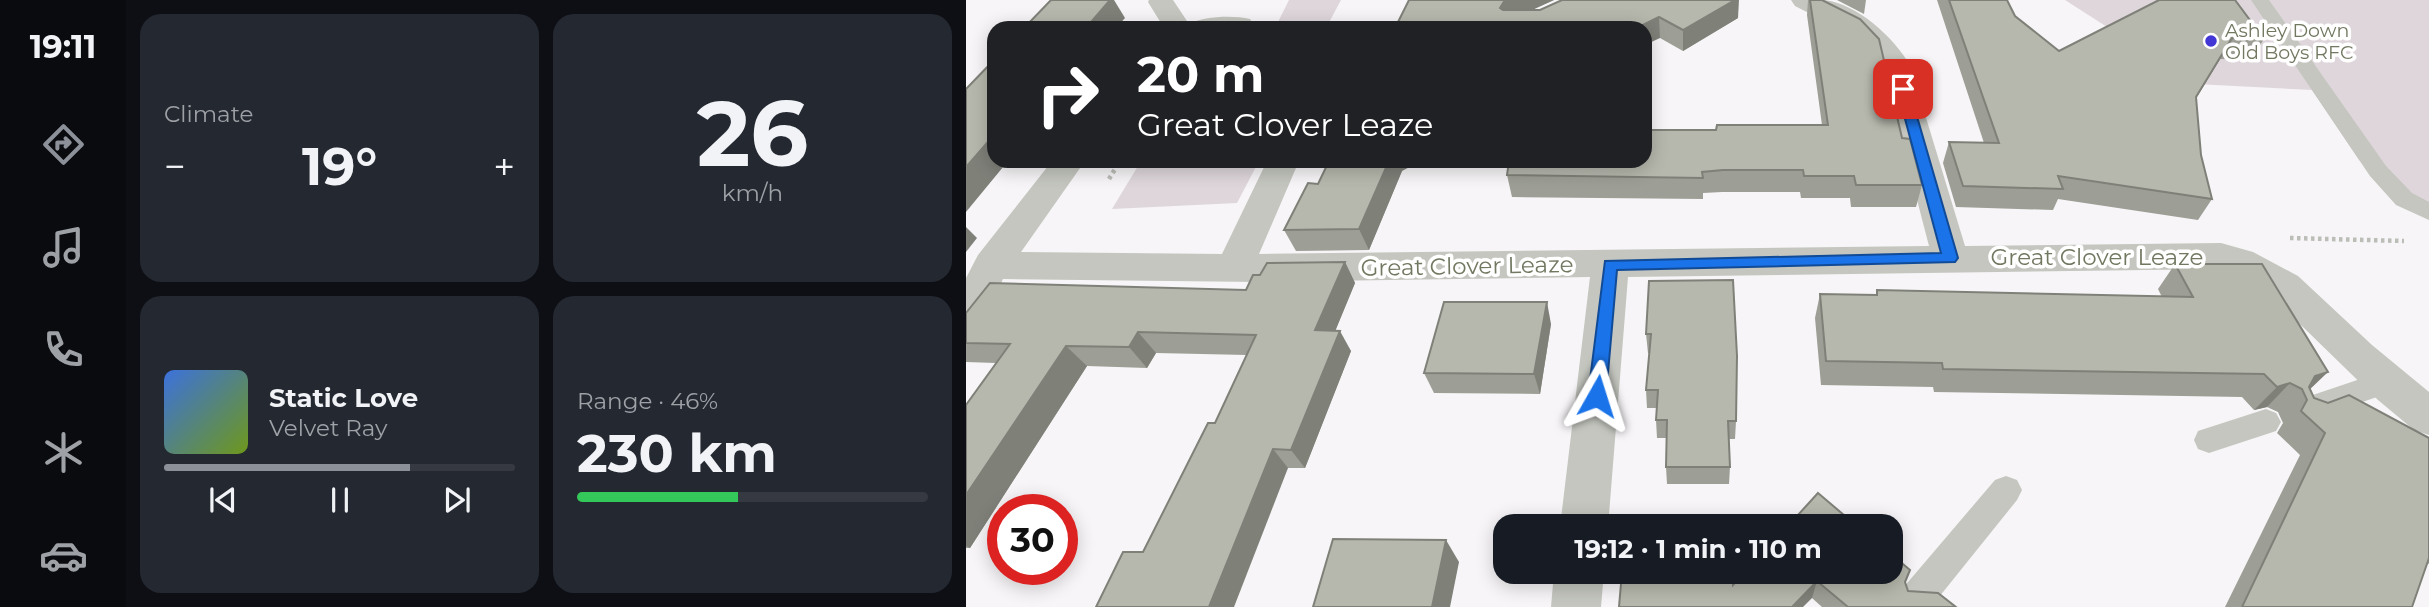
<!DOCTYPE html>
<meta charset="utf-8">
<style>
:root{--surface:#171b24;--page:#242831;--text:#f1f3f6;--muted:#9ea1a6;--line:#363941;--accent:#8c9099}
body{margin:0;font-family:Montserrat,sans-serif;background:var(--page);color:var(--text);height:100vh;display:flex;flex-direction:column;font-size:26px;white-space:nowrap}
*{box-sizing:border-box;margin:0}
p{font-size:23px;color:var(--muted)}
.icon{flex:none;width:38px;height:38px;fill:none;stroke:currentColor;stroke-width:2;stroke-linecap:round;stroke-linejoin:round}
.map{position:relative;flex:1;overflow:hidden}
.drawer{display:flex;flex-direction:column;gap:14px;padding:14px;background:#0d0f14;width:840px}
.drawer>*{flex:none}
.hud{position:absolute;left:21px;top:21px;width:665px;height:147px;border-radius:21px;box-shadow:0 4px 18px #0003;background:#202124;color:#fff;overflow:hidden}
.speed{position:absolute;left:21px;top:494px;display:flex;gap:14px;font-size:35px;font-weight:700;text-align:center}
.speed>*{display:grid;place-content:center;width:91px;height:91px;border-radius:50%;background:var(--surface);box-shadow:0 4px 18px #0003;line-height:1}
.speed .limit{border:10px solid #d22;background:#fff;color:#111}
.pin{position:absolute;display:grid;place-items:center;width:60px;height:60px;color:#fff;margin:-30px;border-radius:14px;box-shadow:0 4px 10px #0006}
.me{position:absolute;width:77px;margin:-38px;rotate:6deg;stroke-linejoin:round;filter:drop-shadow(0 0 5px #0008)}
.turn{display:flex;align-items:center;gap:24px;height:147px;padding:0 35px;font-size:32px}
.turn .icon{width:91px;height:91px;stroke-width:2.5}
.turn b{display:block;font-size:49px;line-height:60px}
.big{font-size:52px;font-weight:700;line-height:1.1}
.drawer .card{flex:1;display:flex;flex-direction:column;justify-content:center;gap:10px;min-width:0;padding:0 24px;border-radius:21px;background:var(--page)}
.drawer .dial{align-items:center;gap:0}
.dial b{font-size:91px;line-height:1}
.song{display:flex;align-items:center;gap:21px}
.cover{width:84px;height:84px;border-radius:10px;background:linear-gradient(135deg,hsl(220 70% 55%),hsl(80 70% 35%))}
.played{height:7px;border-radius:4px;background:linear-gradient(90deg,var(--accent) 70%,var(--line) 70%)}
.keys{display:flex;justify-content:space-around;direction:ltr}
.heat{display:flex;justify-content:space-between;align-items:center;font-size:38px;direction:ltr}
.charge{height:10px;border-radius:5px;background:linear-gradient(90deg,#34c759 46%,var(--line) 0)}
.drawer .tiles{flex:1;display:grid;gap:14px;grid-template-columns:repeat(2,1fr)}
.trip{position:absolute;left:527px;top:514px;width:410px;height:70px;border-radius:21px;background:var(--surface);box-shadow:0 4px 18px #0003;font-weight:700;line-height:70px;text-align:center}
main{display:flex;flex:1;min-height:0}
.menu{display:flex;flex-direction:column;width:126px;justify-content:space-around;align-items:center;background:#090b0e;color:var(--muted)}
.menu .icon{width:49px;height:49px}
.menu .active{color:var(--accent)}
.menu b{font-size:32px;color:var(--text)}
.map>svg:first-child{display:block}
</style>
<main>
<nav class="menu">
<b>19:11</b>
<svg class="icon active" aria-label="directions" viewBox="0 0 24 24"><path d="M12 3l9 9-9 9-9-9zM9 14v-3h6M13 9l2 2-2 2"/></svg>
<svg class="icon" aria-label="music" viewBox="0 0 24 24"><path d="M9 18V5l10-2v13"/><circle cx="6" cy="18" r="3"/><circle cx="16" cy="16" r="3"/></svg>
<svg class="icon" aria-label="phone" viewBox="0 0 24 24"><path d="M5 4h4l2 5-3 2q2 4 5 5l2-3 5 2v4C11 20 4 13 5 4z"/></svg>
<svg class="icon" aria-label="climate" viewBox="0 0 24 24"><path d="M12 3v18M4 7l16 10M4 17L20 7"/></svg>
<svg class="icon" aria-label="car" viewBox="0 0 24 24"><path d="M5 17H2v-5l4-1 3-4h7l3 4 3 1v5h-3M9 17h6M6 11h13"/><circle cx="7" cy="17" r="2"/><circle cx="17" cy="17" r="2"/></svg>
</nav>
<section class="drawer">
<div class="tiles">
<div class="card"><p>Climate</p>
<div class="heat"><a>−</a><b class="big">19°</b><a>+</a></div>
</div>
<div class="card dial"><b>26</b><p>km/h</p></div>
<div class="card">
<div class="song"><i class="cover"></i><div><b>Static Love</b><p>Velvet Ray</p></div></div>
<div class="played"></div>
<div class="keys"><svg class="icon" aria-label="previous" viewBox="0 0 24 24"><path d="M18 5L8 12l10 7zM5 5v14"/></svg><svg class="icon" aria-label="pause" viewBox="0 0 24 24"><path d="M8 5v14M16 5v14"/></svg><svg class="icon" aria-label="next" viewBox="0 0 24 24"><path d="M6 5l10 7-10 7zM19 5v14"/></svg></div>
</div>
<div class="card"><p>Range · 46%</p><b class="big">230 km</b><div class="charge"></div></div>
</div>
</section>
<div class="map">
<svg width="1463" height="607" viewBox="0 0 1463 607">
<rect width="100%" height="100%" fill="#f7f5f7"/>
<g fill="#ded6db">
<polygon points="323,0 375,0 360,28 309,28"/>
<polygon points="1099,0 1463,0 1463,210 1393,160 1346,90 1230,84"/>
<polygon points="175,161 293,161 271,203 146,209"/>
</g>
<g fill="none" stroke-linecap="round" stroke-linejoin="round">
<g stroke="#bbbdb7" stroke-width="4.5" stroke-dasharray="3.5 3.5" stroke-linecap="butt">
<polyline points="143,179 154,161"/>
<polyline points="1324,238 1438,241"/>
</g>
<g fill="#c4c6bf" fill-rule="evenodd">
<polygon points="1285,0 1303,0 1420,166 1446,193 1463,202 1463,220 1430,205 1404,176"/>
<polygon points="1421,370 1431,374 1435,382 1431,390 1336,423 1326,420 1321,411 1326,402"/>
<polygon points="1300,409 1310,413 1315,422 1310,431 1243,453 1232,449 1228,440 1232,431"/>
<polygon points="1040,476 1051,480 1056,490 1051,500 965,607 935,607 932,600 937,588 1029,480"/>
</g>
<g fill="#c4c6bf" fill-rule="evenodd">
<path d="M 183,0 L 207,0 L 223,24 C 238,16 267,15 284,19 L 288,25 L 286,28 L 198,28 L 182,2 Z"/>
<path d="M 825,0 C 836,0 848,0 858,0 C 892,4 927,37 944,65 L 999,246 L 1255,243 L 1287,252 L 1332,276 L 1406,345 L 1463,392 L 1463,435 L 1448,430 L 1412,400 L 1305,296 L 1278,278 L 1255,269 L 662,277 L 642,527 L 594,527 L 624,277 L 292,282 L 37,279 L 14,326 L 0,330 L 0,278 L 12,255 L 86,161 L 119,161 L 55,252 L 256,254 L 301,161 L 333,161 L 293,254 L 963,246 L 916,65 L 892,38 L 829,6 Z"/>
<polygon points="588,572 638,572 635,607 585,607"/>
</g>
</g>
<g fill="#9d9e95">
<polygon points="443,0 588,0 565,10 772,18 717,51 694,38"/>
<polygon points="842,0 856,0 936,138 956,185 950,207 885,207 884,198 835,198 834,192 756,192 737,193 737,199 546,197 541,175 750,130 856,125 841,15"/>
<polygon points="869,0 900,0 898,14 871,0"/>
<polygon points="971,0 1041,0 1049,16 1093,51 1193,0 1298,39 1285,60 1254,59 1230,98 1235,155 1246,199 1232,220 1092,199 1087,210 990,207 977,163 983,142 1018,143"/>
<polygon points="436,171 403,250 330,251 318,230 352,184"/>
<polygon points="379,262 389,283 369,331 385,351 339,468 322,468 177,552 249,423 281,355 190,353 181,368 121,366 4,548 0,548 0,405 30,363 0,362 0,313 280,290"/>
<polygon points="1209,264 1344,389 1348,398 1463,438 1463,564 1461,563 1446,607 1259,607 1334,455 1311,433 1317,423 1312,412 1301,407 1288,410 1276,397 968,392 967,387 855,385 849,318 854,294 910,295 911,290 1196,297 1192,289"/>
<polygon points="683,281 770,421 769,439 763,439 764,467 763,484 701,484 700,467 701,438 691,438 690,420 690,408 681,408 680,390 683,353 682,353 680,334"/>
<polygon points="585,324 574,394 468,393 458,373"/>
<polygon points="779,572 939,582 942,591 990,607 856,607 846,598 767,585"/>
</g>
<g fill="#7f8179">
<polygon points="144,0 148,0 159,18 150,28 120,28"/>
<polygon points="539,0 588,0 544,20 534,8"/>
<polygon points="769,0 773,0 772,18 717,51 717,30"/>
<polygon points="693,17 694,38 679,45 679,28 671,28"/>
<polygon points="1266,38 1254,59 1218,118 1230,97"/>
<polygon points="28,135 28,161 42,161 0,212 0,167"/>
<polygon points="423,161 455,161 436,171 403,250 393,229"/>
<polygon points="0,227 11,238 0,252"/>
<polygon points="379,262 389,283 361,351 349,330"/>
<polygon points="581,302 585,324 574,394 568,374"/>
<polygon points="374,331 385,351 339,468 325,450"/>
<polygon points="172,332 190,353 181,368 163,347"/>
<polygon points="100,346 121,366 4,548 0,546 0,495"/>
<polygon points="1362,372 1339,394 1349,376"/>
<polygon points="1324,383 1301,407 1288,410 1311,387"/>
<polygon points="307,449 322,468 268,607 243,607"/>
<polygon points="480,540 493,562 484,607 466,607"/>
<polygon points="851,581 846,598 837,607 826,607"/>
</g>
<g fill="#b6b8ad" stroke="#7f8179" stroke-width="2">
<polygon points="85,0 144,0 120,28 58,28"/>
<polygon points="443,0 539,0 534,8 537,10 574,10 596,0 769,0 717,30 693,17 671,28 429,28"/>
<polygon points="844,0 856,0 894,19 913,39 936,138 944,139 956,185 890,185 888,176 838,176 837,170 757,170 736,172 737,178 541,175 543,161 679,161 679,130 750,130 751,125 862,125"/>
<polygon points="983,0 1041,0 1049,16 1093,51 1193,0 1269,0 1298,39 1266,38 1230,97 1235,155 1246,199 1092,176 1097,189 997,186 983,142 1033,143"/>
<polygon points="28,60 28,135 0,167 0,89"/>
<polygon points="363,161 423,161 393,229 318,230 342,183 352,184"/>
<polygon points="379,262 349,330 374,331 325,450 307,449 243,607 130,607 157,552 177,552 242,423 249,423 290,335 172,332 163,347 100,346 0,495 0,405 44,344 0,343 0,313 24,283 280,290 287,275 294,275 301,263"/>
<polygon points="1209,264 1296,264 1362,372 1349,376 1343,387 1348,398 1362,403 1383,395 1463,438 1463,558 1446,607 1276,607 1359,433 1335,411 1341,400 1336,389 1324,383 1311,387 1298,374 977,369 976,363 860,361 854,294 911,295 911,290 1227,297"/>
<polygon points="767,280 771,356 770,421 762,421 764,467 700,467 701,420 690,420 692,390 680,390 685,334 680,334 683,281"/>
<polygon points="478,302 581,302 568,374 458,373"/>
<polygon points="852,493 892,527 821,527"/>
<polygon points="367,539 480,540 466,607 347,607"/>
<polygon points="924,553 944,570 939,582 942,591 972,593 990,607 882,607 851,581 826,607 653,607 656,572 767,572 767,585 779,572 924,572"/>
</g>
<polygon fill="#1a73e8" stroke="#114b97" stroke-width="2" points="937,86 943,89 992,258 989,262 651,270 640,396 637,401 631,403 625,401 622,396 639,261 975,253 931,89"/>
<circle fill="#4237d4" stroke="#fff" stroke-width="2.5" cx="1245" cy="41" r="7"/>
<g text-anchor="middle" dominant-baseline="central" stroke-width="7" stroke-linejoin="round" paint-order="stroke">
<g font-size="19" fill="#717860" stroke="#fff" text-anchor="start">
<text x="1259" y="30">Ashley Down<tspan x="1259" dy="22">Old Boys RFC</tspan></text>
</g>
<g font-size="23" fill="#717860" stroke="#fff">
<text x="1131" y="257">Great Clover Leaze</text>
<text transform="translate(501 266) rotate(-1)">Great Clover Leaze</text>
</g>
</g>
</svg>
<div class="speed"><div class="limit">30</div></div>
<div class="pin" style="left:937px;top:89px;background:#d93025"><svg class="icon" aria-label="arrive" viewBox="0 0 24 24"><path d="M6 21V4h12l-3 4 3 4H6"/></svg></div>
<svg class="me" style="left:631px;top:396px" viewBox="-20 -20 40 40"><path d="M0-17L14 15 0 8-14 15z" fill="#1a73e8" stroke="#fff" stroke-width="4"/></svg>
<div class="trip">19:12 · 1 min · 110 m</div>
<div class="hud">
<div class="turn"><svg class="icon" aria-label="right" viewBox="0 0 24 24"><path d="M7 20v-9h11M14 6l5 5-5 5"/></svg><div><b>20 m</b>Great Clover Leaze</div></div>
</div>
</div>
</main>
